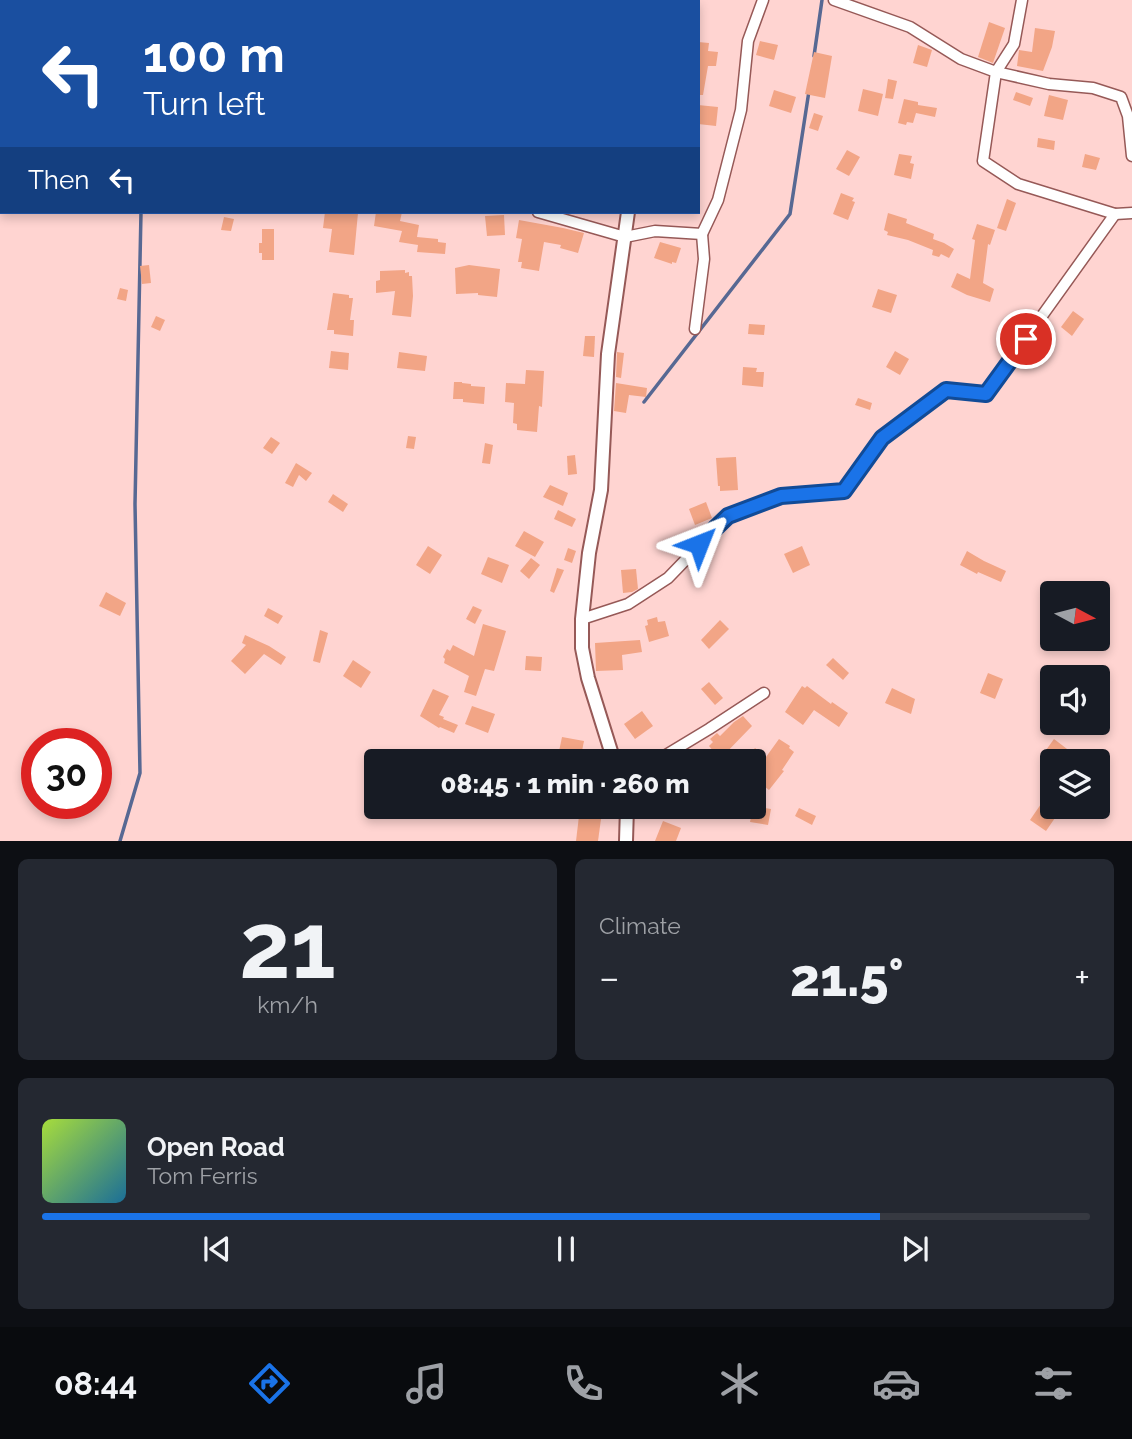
<!DOCTYPE html>
<meta charset="utf-8">
<style>
:root{--surface:#171b24;--page:#242831;--text:#f1f3f6;--muted:#9ea1a6;--line:#363941;--accent:#1a73e8}
body{margin:0;font-family:Raleway,sans-serif;background:var(--page);color:var(--text);height:100vh;display:flex;flex-direction:column;font-size:26px;white-space:nowrap}
*{box-sizing:border-box;margin:0}
p{font-size:23px;color:var(--muted)}
.icon{flex:none;width:38px;height:38px;fill:none;stroke:currentColor;stroke-width:2;stroke-linecap:round;stroke-linejoin:round}
.map{position:relative;height:841px;overflow:hidden}
.sheet{display:flex;flex-direction:column;gap:18px;padding:18px;background:#0d0f14;flex:1}
.sheet>*{flex:none}
.banner{position:absolute;left:0px;top:0px;width:700px;height:214px;box-shadow:0 4px 10px #0003;background:#1a4fa0;color:#fff;overflow:hidden}
.needle{width:46px;rotate:97deg}
.buttons{position:absolute;left:1040px;top:581px;display:grid;gap:14px}
.buttons a{display:grid;place-items:center;width:70px;height:70px;border-radius:7px;background:var(--surface);box-shadow:0 4px 10px #0003;font-size:35px}
.speed{position:absolute;left:21px;top:728px;display:flex;gap:14px;font-size:35px;font-weight:700;text-align:center}
.speed>*{display:grid;place-content:center;width:91px;height:91px;border-radius:50%;background:var(--surface);box-shadow:0 4px 10px #0003;line-height:1}
.speed .limit{border:10px solid #d22;background:#fff;color:#111}
.pin{position:absolute;display:grid;place-items:center;width:60px;height:60px;color:#fff;margin:-30px;border:4px solid #fff;border-radius:50%;box-shadow:0 2px 7px #0007}
.me{position:absolute;width:77px;margin:-38px;rotate:45deg;stroke-linejoin:round;filter:drop-shadow(0 0 5px #0008)}
.turn{display:flex;align-items:center;gap:24px;height:147px;padding:0 28px;font-size:32px}
.turn .icon{width:91px;height:91px;stroke-width:2.5}
.turn b{display:block;font-size:49px;line-height:60px}
.then{display:flex;align-items:center;height:66px;padding:0 28px;background:#0003;gap:14px;font-size:26px}
.big{font-size:52px;font-weight:800;line-height:1.1}
.sheet .widget{flex:1;display:flex;flex-direction:column;justify-content:center;gap:10px;min-width:0;padding:0 24px;border-radius:10px;background:var(--page)}
.sheet .dial{align-items:center;gap:0}
.dial b{font-size:91px;line-height:1}
.song{display:flex;align-items:center;gap:21px}
.cover{width:84px;height:84px;border-radius:10px;background:linear-gradient(135deg,hsl(80 70% 55%),hsl(200 70% 35%))}
.played{height:7px;border-radius:4px;background:linear-gradient(90deg,var(--accent) 80%,var(--line) 80%)}
.keys{display:flex;justify-content:space-around;direction:ltr}
.heat{display:flex;justify-content:space-between;align-items:center;font-size:38px;direction:ltr}
.sheet .tiles{flex:1;display:grid;gap:18px;grid-template-columns:1fr 1fr}
.widget:last-child{grid-column:span 2}
.trip{position:absolute;left:364px;top:749px;width:402px;height:70px;border-radius:7px;background:var(--surface);box-shadow:0 4px 10px #0003;font-weight:800;line-height:70px;text-align:center}
.menu{display:flex;height:112px;justify-content:space-around;align-items:center;background:#090b0e;color:var(--muted)}
.menu .icon{width:49px;height:49px}
.menu .current{color:var(--accent)}
.menu b{font-size:32px;color:var(--text)}
.map>svg:first-child{display:block}
</style>
<div class="map">
<svg width="1132" height="841" viewBox="0 0 1132 841">
<rect width="100%" height="100%" fill="#ffd4d1"/>
<g fill="none" stroke-linecap="round" stroke-linejoin="round">
<g stroke="#576893" stroke-width="3.5">
<polyline points="148,2 148,0"/>
<polyline points="814,56 822,0"/>
<polyline points="644,402 790,214 809,91"/>
<polyline points="120,841 140,773 135,504 141,212"/>
</g>
</g>
<g fill="#f2a586">
<polygon points="989,22 1005,28 993,63 978,57"/>
<polygon points="1035,28 1055,31 1052,47 1043,71 1017,66 1019,50 1032,52"/>
<polygon points="760,41 778,45 774,60 756,55"/>
<polygon points="698,42 709,43 708,51 718,52 716,66 708,66 703,95 698,95"/>
<polygon points="918,45 932,50 927,67 913,63"/>
<polygon points="814,52 832,56 825,98 805,94"/>
<polygon points="888,79 897,81 893,99 885,98"/>
<polygon points="863,89 883,94 878,116 858,111"/>
<polygon points="774,90 796,97 791,113 769,106"/>
<polygon points="1016,92 1033,98 1030,106 1013,100"/>
<polygon points="1049,95 1068,100 1063,120 1044,116"/>
<polygon points="904,99 918,102 918,105 937,108 935,117 916,113 913,123 907,122 906,125 898,123"/>
<polygon points="698,105 718,107 716,126 698,124"/>
<polygon points="814,113 823,116 818,131 809,128"/>
<polygon points="1038,138 1055,141 1054,150 1037,147"/>
<polygon points="847,150 860,157 849,176 836,169"/>
<polygon points="899,154 912,156 910,163 914,164 911,179 894,175"/>
<polygon points="1085,154 1100,158 1096,170 1082,167"/>
<polygon points="841,193 854,198 852,201 855,202 848,220 833,214"/>
<polygon points="1007,199 1016,203 1006,231 997,228"/>
<polygon points="325,212 358,213 354,255 329,252 332,229 323,228"/>
<polygon points="376,212 402,212 400,221 419,225 417,237 438,239 438,242 446,243 445,254 417,252 418,245 399,242 402,231 374,226"/>
<polygon points="888,213 907,219 906,223 934,234 933,239 944,243 954,249 949,258 941,254 939,257 932,255 933,250 908,240 887,235 888,232 884,230"/>
<polygon points="504,215 505,235 487,236 485,216"/>
<polygon points="224,217 234,219 231,231 221,230"/>
<polygon points="519,220 563,228 584,233 578,253 560,248 561,245 544,242 539,271 521,268 522,262 518,262 522,239 516,238"/>
<polygon points="977,224 995,230 990,245 988,244 983,283 994,289 990,302 967,295 951,287 957,273 970,279 975,240 972,239"/>
<polygon points="262,229 274,229 274,260 262,260 262,253 259,253 259,243 262,243"/>
<polygon points="660,242 681,248 676,263 672,262 672,264 654,258"/>
<polygon points="149,265 151,283 142,284 140,266"/>
<polygon points="469,265 500,269 497,297 478,295 478,293 456,294 455,268"/>
<polygon points="405,270 405,273 409,272 409,276 412,276 413,296 411,317 392,315 395,291 376,293 376,281 380,280 380,271"/>
<polygon points="120,288 128,290 126,301 117,299"/>
<polygon points="878,289 897,295 891,313 872,307"/>
<polygon points="333,293 349,295 349,298 353,298 350,320 354,320 353,336 334,334 334,330 327,330"/>
<polygon points="1073,311 1084,319 1072,336 1061,327"/>
<polygon points="156,316 165,320 160,331 151,327"/>
<polygon points="749,324 765,325 764,335 748,334"/>
<polygon points="585,336 595,336 594,357 583,356"/>
<polygon points="331,351 349,353 348,370 329,368"/>
<polygon points="895,351 909,359 900,375 886,367"/>
<polygon points="399,352 427,356 425,371 397,368"/>
<polygon points="617,352 624,353 621,378 616,377"/>
<polygon points="743,367 757,368 756,372 764,372 763,387 742,385"/>
<polygon points="526,370 544,371 542,407 539,406 537,432 517,430 517,424 513,423 514,403 505,402 506,383 525,384"/>
<polygon points="454,382 462,382 462,383 471,384 471,386 485,387 484,404 463,402 463,399 453,399"/>
<polygon points="616,383 647,388 646,397 629,395 626,413 614,411"/>
<polygon points="858,398 872,403 870,410 855,405"/>
<polygon points="408,436 416,437 414,449 406,448"/>
<polygon points="271,437 280,443 272,454 263,448"/>
<polygon points="485,443 493,445 490,464 482,463"/>
<polygon points="575,455 577,474 568,475 567,456"/>
<polygon points="736,457 738,490 720,491 720,486 718,486 716,458"/>
<polygon points="296,463 312,473 306,481 299,475 293,487 285,483"/>
<polygon points="550,485 568,493 563,506 543,497"/>
<polygon points="333,494 348,504 343,512 328,502"/>
<polygon points="706,502 712,518 695,525 689,509"/>
<polygon points="558,510 576,519 572,527 554,519"/>
<polygon points="524,531 544,542 535,557 515,546"/>
<polygon points="428,546 442,555 430,574 416,565"/>
<polygon points="802,546 810,565 793,573 784,554"/>
<polygon points="568,548 576,551 572,563 564,560"/>
<polygon points="967,551 984,561 1006,571 1001,582 978,572 977,574 960,565"/>
<polygon points="488,557 509,565 502,583 481,574"/>
<polygon points="531,558 540,565 529,579 520,571"/>
<polygon points="557,568 564,570 554,593 550,591"/>
<polygon points="636,569 638,589 632,592 623,593 621,570"/>
<polygon points="106,592 126,603 120,616 99,606"/>
<polygon points="473,606 482,610 475,624 466,619"/>
<polygon points="268,608 283,616 278,624 264,616"/>
<polygon points="657,617 658,622 665,621 669,636 649,642 645,626 648,625 647,620"/>
<polygon points="720,620 729,629 709,649 701,640"/>
<polygon points="483,624 506,631 494,671 485,669 476,696 464,692 469,676 444,663 445,659 443,657 447,649 450,651 453,645 474,656"/>
<polygon points="320,630 328,633 320,663 313,661"/>
<polygon points="245,635 269,646 286,657 281,665 264,654 245,674 231,661 246,645 242,643"/>
<polygon points="640,640 642,652 622,655 623,670 596,671 595,643"/>
<polygon points="526,656 542,657 541,671 525,670"/>
<polygon points="833,658 849,673 843,680 826,665"/>
<polygon points="353,660 371,672 361,688 343,676"/>
<polygon points="988,673 1003,679 995,699 980,693"/>
<polygon points="709,682 723,698 715,705 701,689"/>
<polygon points="802,686 805,688 807,686 831,704 832,702 848,713 839,727 814,710 803,725 785,712"/>
<polygon points="892,688 915,699 911,714 885,703"/>
<polygon points="433,689 449,696 439,715 444,717 443,719 458,725 454,733 440,727 439,728 420,716"/>
<polygon points="472,706 495,714 488,733 465,724"/>
<polygon points="642,711 653,726 635,739 624,724"/>
<polygon points="743,716 752,726 720,759 709,746 713,742 710,739 717,733 720,736 734,722"/>
<polygon points="562,737 584,741 580,761 557,761"/>
<polygon points="779,739 790,746 789,748 794,752 782,770 784,771 769,790 760,783 754,797 754,761 744,761 755,748 766,757"/>
<polygon points="1054,739 1071,752 1064,761 1047,761 1041,757"/>
<polygon points="1041,804 1057,815 1046,831 1030,820"/>
<polygon points="754,806 771,809 768,825 750,822 752,812 754,812"/>
<polygon points="799,808 816,816 812,825 795,816"/>
<polygon points="579,816 601,819 598,841 576,841"/>
<polygon points="663,821 681,828 676,841 655,841"/>
</g>
<g fill="none" stroke-linecap="round" stroke-linejoin="round">
<g stroke="#965957" stroke-width="13">
<g id="minor">
<polyline points="834,0 910,27 961,59 996,72 983,161 1018,184 1115,214 1132,213"/>
<polyline points="1022,0 1014,44 996,72 1049,84 1093,88 1121,97 1128,116 1132,156"/>
<polyline points="538,212 625,237 655,231 702,234 704,259 695,329"/>
<polyline points="702,234 718,200 741,110 748,41 763,0"/>
<polyline points="582,619 628,604 668,578 728,516 781,496 844,491 882,438 946,390 986,394 1115,214"/>
<polyline points="656,761 709,729 764,693"/>
</g>
</g>
<g stroke="#965957" stroke-width="16">
<g id="tertiary">
<polyline points="622,0 622,2"/>
<polyline points="614,761 588,678 582,648 582,619 589,553 601,490 608,354 628,212"/>
<polyline points="626,841 627,807"/>
</g>
</g>
<use href="#minor" stroke="#fff" stroke-width="10"/>
<use href="#tertiary" stroke="#fff" stroke-width="12"/>
</g>
<g fill="none" stroke-linecap="round" stroke-linejoin="round">
<g stroke="#114b97" stroke-width="18">
<polyline id="route" points="699,544 728,516 781,496 844,491 882,438 946,390 986,394 1026,339"/>
</g>
<use href="#route" stroke="#1a73e8" stroke-width="12"/>
</g>
</svg>
<div class="buttons">
<a><svg class="needle" viewBox="-14 -14 28 28"><path d="M0-13l5 13h-10z" fill="#e53935"/><path d="M0 13l5-13h-10z" fill="#9ea1a6"/></svg></a>
<a><svg class="icon" aria-label="sound" viewBox="0 0 24 24"><path d="M4 9h4l5-4v14l-5-4H4zM17 9q2 3 0 6"/></svg></a>
<a><svg class="icon" aria-label="layers" viewBox="0 0 24 24"><path d="M12 4l9 5-9 5-9-5zM3 14l9 5 9-5"/></svg></a>
</div>
<div class="speed"><div class="limit">30</div></div>
<div class="pin" style="left:1026px;top:339px;background:#d93025"><svg class="icon" aria-label="arrive" viewBox="0 0 24 24"><path d="M6 21V4h12l-3 4 3 4H6"/></svg></div>
<svg class="me" style="left:699px;top:544px" viewBox="-20 -20 40 40"><path d="M0-17L14 15 0 8-14 15z" fill="#1a73e8" stroke="#fff" stroke-width="4"/></svg>
<div class="trip">08:45 · 1 min · 260 m</div>
<div class="banner">
<div class="turn"><svg class="icon" aria-label="left" viewBox="0 0 24 24"><path d="M17 20v-9H6M10 6l-5 5 5 5"/></svg><div><b>100 m</b>Turn left</div></div>
<div class="then">Then<svg class="icon" aria-label="left" viewBox="0 0 24 24"><path d="M17 20v-9H6M10 6l-5 5 5 5"/></svg></div>
</div>
</div>
<section class="sheet">
<div class="tiles">
<div class="widget dial"><b>21</b><p>km/h</p></div>
<div class="widget"><p>Climate</p>
<div class="heat"><a>−</a><b class="big">21.5°</b><a>+</a></div>
</div>
<div class="widget">
<div class="song"><i class="cover"></i><div><b>Open Road</b><p>Tom Ferris</p></div></div>
<div class="played"></div>
<div class="keys"><svg class="icon" aria-label="previous" viewBox="0 0 24 24"><path d="M18 5L8 12l10 7zM5 5v14"/></svg><svg class="icon" aria-label="pause" viewBox="0 0 24 24"><path d="M8 5v14M16 5v14"/></svg><svg class="icon" aria-label="next" viewBox="0 0 24 24"><path d="M6 5l10 7-10 7zM19 5v14"/></svg></div>
</div>
</div>
</section>
<nav class="menu">
<b>08:44</b>
<svg class="icon current" aria-label="directions" viewBox="0 0 24 24"><path d="M12 3l9 9-9 9-9-9zM9 14v-3h6M13 9l2 2-2 2"/></svg>
<svg class="icon" aria-label="music" viewBox="0 0 24 24"><path d="M9 18V5l10-2v13"/><circle cx="6" cy="18" r="3"/><circle cx="16" cy="16" r="3"/></svg>
<svg class="icon" aria-label="phone" viewBox="0 0 24 24"><path d="M5 4h4l2 5-3 2q2 4 5 5l2-3 5 2v4C11 20 4 13 5 4z"/></svg>
<svg class="icon" aria-label="climate" viewBox="0 0 24 24"><path d="M12 3v18M4 7l16 10M4 17L20 7"/></svg>
<svg class="icon" aria-label="car" viewBox="0 0 24 24"><path d="M5 17H2v-5l4-1 3-4h7l3 4 3 1v5h-3M9 17h6M6 11h13"/><circle cx="7" cy="17" r="2"/><circle cx="17" cy="17" r="2"/></svg>
<svg class="icon" aria-label="filters" viewBox="0 0 24 24"><path d="M4 7h16M4 17h16"/><circle cx="9" cy="7" r="2"/><circle cx="15" cy="17" r="2"/></svg>
</nav>
